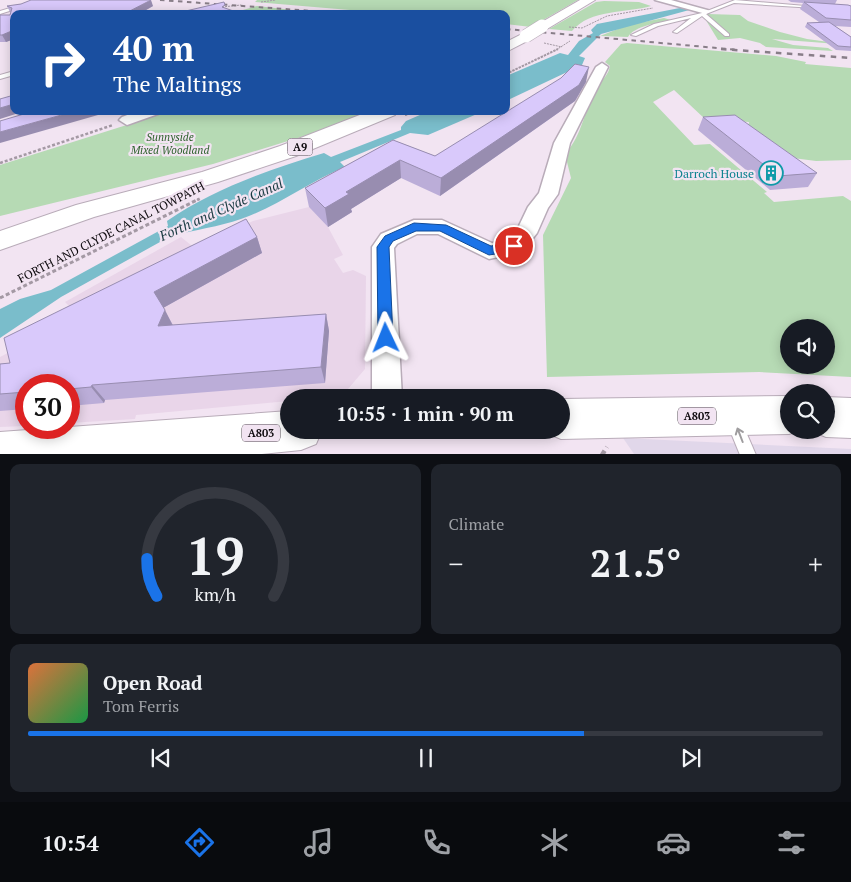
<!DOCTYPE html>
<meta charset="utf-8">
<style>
:root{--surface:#171b24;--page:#20242c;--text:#f1f3f6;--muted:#9ea1a6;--line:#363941;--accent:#1a73e8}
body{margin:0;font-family:"PT Serif",serif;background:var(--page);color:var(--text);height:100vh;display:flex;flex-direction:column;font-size:19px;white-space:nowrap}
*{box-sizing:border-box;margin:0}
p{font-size:16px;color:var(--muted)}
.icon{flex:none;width:28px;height:28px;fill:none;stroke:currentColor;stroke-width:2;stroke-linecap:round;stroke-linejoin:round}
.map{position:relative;height:454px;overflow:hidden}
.drawer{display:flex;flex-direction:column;gap:10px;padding:10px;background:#0d0f14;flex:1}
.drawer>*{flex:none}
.top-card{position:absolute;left:10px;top:10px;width:500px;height:105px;border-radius:10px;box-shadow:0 2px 12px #0003;background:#1a4fa0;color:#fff;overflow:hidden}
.buttons{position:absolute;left:780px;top:319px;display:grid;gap:10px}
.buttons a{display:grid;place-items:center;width:55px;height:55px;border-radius:50%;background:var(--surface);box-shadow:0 2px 12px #0003;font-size:25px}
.speed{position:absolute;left:15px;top:374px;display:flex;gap:10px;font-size:25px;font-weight:700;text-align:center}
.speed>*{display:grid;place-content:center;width:65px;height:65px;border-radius:50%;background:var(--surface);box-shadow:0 2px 12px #0003;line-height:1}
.speed .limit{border:8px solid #d22;background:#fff;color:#111}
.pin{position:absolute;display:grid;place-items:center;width:42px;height:42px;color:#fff;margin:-21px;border:2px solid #fff;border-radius:50%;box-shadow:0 1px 5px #0007}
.me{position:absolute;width:55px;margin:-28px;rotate:358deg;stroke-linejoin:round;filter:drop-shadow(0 0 4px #0008)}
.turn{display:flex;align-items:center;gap:18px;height:105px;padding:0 20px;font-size:22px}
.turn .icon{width:65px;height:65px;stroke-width:2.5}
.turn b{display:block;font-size:35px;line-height:42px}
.big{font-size:38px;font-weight:800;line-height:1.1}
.drawer .tile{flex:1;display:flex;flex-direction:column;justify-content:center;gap:8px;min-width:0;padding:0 18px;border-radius:10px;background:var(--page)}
.drawer .dial{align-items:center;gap:0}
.dial svg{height:130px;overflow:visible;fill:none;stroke:var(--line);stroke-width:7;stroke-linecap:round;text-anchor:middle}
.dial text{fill:var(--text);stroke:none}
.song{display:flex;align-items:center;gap:15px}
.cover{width:60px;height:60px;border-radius:8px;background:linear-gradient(135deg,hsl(20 70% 55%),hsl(140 70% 35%))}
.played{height:5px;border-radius:2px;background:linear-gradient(90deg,var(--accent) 70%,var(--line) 70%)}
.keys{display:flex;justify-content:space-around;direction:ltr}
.heat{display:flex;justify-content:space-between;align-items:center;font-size:28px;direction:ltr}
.drawer .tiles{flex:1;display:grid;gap:10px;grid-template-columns:1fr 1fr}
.tile:last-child{grid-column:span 2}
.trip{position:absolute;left:280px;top:389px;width:290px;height:50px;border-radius:25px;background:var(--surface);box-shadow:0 2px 12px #0003;font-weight:800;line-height:50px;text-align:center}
.menu{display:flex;height:80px;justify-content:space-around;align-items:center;background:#090b0e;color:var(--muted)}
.menu .icon{width:35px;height:35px}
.menu .on{color:var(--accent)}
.menu b{font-size:22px;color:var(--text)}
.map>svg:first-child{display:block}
</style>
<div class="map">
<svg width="851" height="455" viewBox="0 0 851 455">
<rect width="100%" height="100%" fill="#f2e4f2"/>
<polygon fill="#e1d7ea" points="623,438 851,449 851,454 634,454"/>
<polygon fill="#e9d5e9" points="309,207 328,227 343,255 334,259 343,273 353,270 366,276 365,369 348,389 333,397 289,398 289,401 136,415 135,419 69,423 69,385 26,385 26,426 0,427 0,357 79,316 65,302 181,237 196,249 253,221"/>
<g fill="#b6dab4" fill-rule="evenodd">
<polygon points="257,0 578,0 531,27 506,24 506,14 397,14 255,2"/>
<path d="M 604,1 L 639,2 L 651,6 C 627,13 590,9 572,31 L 549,29 L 596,2 Z"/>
<polygon points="257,6 328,14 259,14 243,10"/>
<polygon points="708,14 740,15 748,21 780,32 807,39 851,45 772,39 793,45 828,48 833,51 766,47 760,43 740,38 718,40 704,17"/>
<path d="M 664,18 L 671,20 C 658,23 634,26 628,37 L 600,36 L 628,25 Z"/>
<path d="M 627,43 L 776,56 L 806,62 L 805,64 L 851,68 L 851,160 L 816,161 L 793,158 L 747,131 L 749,122 L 705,119 L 674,90 L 653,102 L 694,145 L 710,144 L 767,192 L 764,193 L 774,202 L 843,196 L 851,201 L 851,377 L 759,372 L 547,377 L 543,235 L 571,178 L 565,154 C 583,135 584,108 598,86 C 603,78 608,76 610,66 L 605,62 L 621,44 ZM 789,328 L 826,328 L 826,365 L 789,365 Z"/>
<polygon points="171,111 369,111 327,129 213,164 0,216 0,165"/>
</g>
<g fill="#7abdcb">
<polygon points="685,7 693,9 601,34 579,56 585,58 582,65 506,101 506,76 560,53 568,55 579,41 593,33 591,30 597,24"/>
<path d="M 429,111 L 484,111 L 428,135 L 410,133 L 340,162 L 345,167 C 311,181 282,203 249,216 C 228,225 203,228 181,234 L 178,232 L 61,297 L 0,338 L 0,309 L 20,299 L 51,290 L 168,226 L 167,221 C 213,189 271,169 324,153 L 331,157 L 401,130 L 401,127 L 406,121 Z"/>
</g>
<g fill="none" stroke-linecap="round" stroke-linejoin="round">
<g stroke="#b9acb9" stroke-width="2">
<g id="service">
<polygon points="735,0 817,7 815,8 734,3 706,14 729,34 729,36 725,36 702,16 677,33 673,32 691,18 658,26 636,36 631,35 654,24 702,13"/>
<polygon points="20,5 22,7 0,14 0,11"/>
<polygon points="14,71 14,75 0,79 0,75"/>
<polygon points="735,416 740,418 756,455 740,455 727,423 730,418"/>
</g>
</g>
<g stroke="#b9acb9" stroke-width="3">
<g id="minor">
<polygon points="655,0 671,0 711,11 706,14"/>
<polygon points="602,63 608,67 570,143 558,194 548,208 537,233 522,252 489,259 438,234 417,234 397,244 394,248 402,398 372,398 372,247 381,234 414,220 442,220 492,243 507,241 517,230 528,207 539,193 554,143 596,67"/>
<polygon points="138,111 160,111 158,114 127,125 119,120 122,117"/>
</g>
</g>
<g stroke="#b9acb9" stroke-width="2">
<g id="primary">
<polygon points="580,0 595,0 547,29 542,30 535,26"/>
<polygon points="526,32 531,33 533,36 531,39 506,52 506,42"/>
<polygon points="370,111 397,111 395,115 296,156 218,182 94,217 0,250 0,231 76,205 202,172 280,146"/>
<polygon points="789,396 789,430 800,430 789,434 561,439 547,433 545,430 561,430 561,399"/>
<polygon points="826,397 851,398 851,438 826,437 812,431 826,430"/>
<polygon points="289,411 289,430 322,430 316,444 301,450 252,455 0,455 0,432"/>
</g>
</g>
<g stroke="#a499a4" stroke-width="1" stroke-dasharray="2 1" stroke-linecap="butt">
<polyline points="261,2 276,0"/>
<polyline points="222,7 241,5"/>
<polyline points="569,27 582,28 607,16 653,8"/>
<polyline points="544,43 562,47"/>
<polyline points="556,50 570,41"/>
</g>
<g stroke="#a499a4" stroke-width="2" stroke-dasharray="2.5 1" stroke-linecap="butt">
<polyline points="506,74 558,49"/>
<polyline points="405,115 415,111"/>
</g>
<g stroke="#a499a4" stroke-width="2.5" stroke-dasharray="3 2" stroke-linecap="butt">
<polyline points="405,115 407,114"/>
<polyline points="0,163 113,125"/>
<polyline points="197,200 201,198"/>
</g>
<polyline stroke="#a499a4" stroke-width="3" stroke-dasharray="4 2.5" stroke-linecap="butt" points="0,298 199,199"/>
<polyline stroke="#a499a4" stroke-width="4.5" stroke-dasharray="5 4" stroke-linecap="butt" points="602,455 607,447"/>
<use href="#service" fill="#fff" fill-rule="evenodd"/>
<use href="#minor" fill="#fff" fill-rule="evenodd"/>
<use href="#primary" fill="#fff" fill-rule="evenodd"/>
<g stroke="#887e88" stroke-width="2" stroke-dasharray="4.5 4.5" stroke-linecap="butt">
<polyline points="160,0 354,14"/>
<polyline points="347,12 367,14"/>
<polyline points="506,29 739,50"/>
</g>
<polyline stroke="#887e88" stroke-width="2.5" stroke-dasharray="5.5 5.5" stroke-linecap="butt" points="721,49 851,58"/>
<g stroke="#b9acb9" stroke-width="14" stroke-linecap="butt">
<polyline id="primary-bridge" points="526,36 542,26"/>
</g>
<use href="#primary-bridge" stroke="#fff" stroke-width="13"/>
</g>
<g fill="#bbadd8">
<polygon points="788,0 837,0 835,4 851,6 851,27 835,26 851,37 851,51 836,50 805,27 807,23 819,22 800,9 803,3 791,2"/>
<polygon points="7,6 153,6 139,14 14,14 14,39 6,42 0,42 0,15 10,15 11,12 10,12"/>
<polygon points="586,82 575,101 440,196 401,178 351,209 352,212 328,227 309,207 305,188 393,140 435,156"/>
<polygon points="703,117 817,173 808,187 770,190 698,130"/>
<polygon points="257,237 262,253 163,308 173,325 326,314 329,331 325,383 105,400 104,403 69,406 69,385 26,385 26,409 0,411 0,364 10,363"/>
</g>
<g fill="#988db0">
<polygon points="151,0 153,6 139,14 124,14"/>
<polygon points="14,30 14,39 6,42 2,35"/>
<polygon points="589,67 586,82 575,101 440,196 441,178"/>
<polygon points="14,104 14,111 25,111 0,119 0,108"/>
<polygon points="76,111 112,111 0,143 0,132"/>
<polygon points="400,160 401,178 351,209 352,212 328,227 325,208 346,192"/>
<polygon points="257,237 262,253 163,308 154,292"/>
<polygon points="165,310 173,326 158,326"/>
<polygon points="326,314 329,331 325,383 321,367"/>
<polygon points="92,385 105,400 104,403 91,387"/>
</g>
<g fill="#d9c9fb" stroke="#988db0">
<polygon points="31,0 151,0 124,14 14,14 14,30 2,35 0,35 0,15 10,15 12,8 7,6 21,4"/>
<polygon points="224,2 225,5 222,7 242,14 173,14"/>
<polygon points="804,2 848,5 851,6 851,20 826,18"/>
<polygon points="829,22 851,37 851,47 838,46 807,23"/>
<polygon points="575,64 589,67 579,85 441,178 400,160 346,192 349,194 325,208 305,188 393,140 435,156 561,78"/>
<polygon points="14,95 14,104 0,108 0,99"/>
<polygon points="34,111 76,111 0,132 0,121"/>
<polygon points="735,115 817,173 778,176 703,117"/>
<polygon points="246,219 257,237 154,292 165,310 158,326 326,314 321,367 92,385 91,387 69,389 69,385 26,385 26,392 0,394 0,364 10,363 4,338"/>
</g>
<defs><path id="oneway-shaft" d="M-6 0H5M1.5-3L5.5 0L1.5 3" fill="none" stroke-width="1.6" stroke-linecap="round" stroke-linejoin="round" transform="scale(1.25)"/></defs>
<use stroke="#9f9d9f" href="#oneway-shaft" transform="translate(740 435) rotate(-111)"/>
<polygon fill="#1a73e8" stroke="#114b97" points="414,223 446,225 491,246 514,242 520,246 514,251 489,255 440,231 416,231 393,241 389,247 393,338 391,342 386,344 380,342 378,338 377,247 385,236"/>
<defs>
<g id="building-ring" transform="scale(1.25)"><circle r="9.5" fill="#f2e4f2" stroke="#0f9aa8" stroke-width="1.5"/><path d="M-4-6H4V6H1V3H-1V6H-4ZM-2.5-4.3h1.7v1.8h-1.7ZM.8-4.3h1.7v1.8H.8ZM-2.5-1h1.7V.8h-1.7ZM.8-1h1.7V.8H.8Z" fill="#0f9aa8"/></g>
</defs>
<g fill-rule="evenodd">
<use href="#building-ring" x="771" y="173"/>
</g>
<g text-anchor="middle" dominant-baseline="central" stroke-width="4.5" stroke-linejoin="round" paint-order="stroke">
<g font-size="11" font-style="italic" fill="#2c602b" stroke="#f2e4f2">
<text x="170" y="137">Sunnyside<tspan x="170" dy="13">Mixed Woodland</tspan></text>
</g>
<g fill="#f2e4f2" stroke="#524b52" stroke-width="1">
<rect x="287.5" y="138.5" width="25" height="17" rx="4"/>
<rect x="678" y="407.5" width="38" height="17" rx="4"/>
<rect x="242" y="424.5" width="38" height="17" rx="4"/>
</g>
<g font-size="11" font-weight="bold" fill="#0e0a0e">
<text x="300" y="147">A9</text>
<text x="697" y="416">A803</text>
<text x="261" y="433">A803</text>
</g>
<g font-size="12" fill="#0d838f" stroke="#f2e4f2" text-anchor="end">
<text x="754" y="173">Darroch House</text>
</g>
<g font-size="12" fill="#0e0a0e" stroke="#f2e4f2">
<text transform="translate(111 232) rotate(-27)">FORTH AND CLYDE CANAL TOWPATH</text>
</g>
<g font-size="14" font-style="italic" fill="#193a41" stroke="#f2e4f2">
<text transform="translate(221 209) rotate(-24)">Forth and Clyde Canal</text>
</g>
</g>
</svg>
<div class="buttons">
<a><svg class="icon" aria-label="sound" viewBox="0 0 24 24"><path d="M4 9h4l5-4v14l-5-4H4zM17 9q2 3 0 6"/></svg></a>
<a><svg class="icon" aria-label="search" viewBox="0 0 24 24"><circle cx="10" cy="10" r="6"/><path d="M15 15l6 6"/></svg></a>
</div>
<div class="speed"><div class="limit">30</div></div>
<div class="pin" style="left:514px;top:246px;background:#d93025"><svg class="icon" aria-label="arrive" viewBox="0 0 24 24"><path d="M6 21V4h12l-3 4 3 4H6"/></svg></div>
<svg class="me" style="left:386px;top:338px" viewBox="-20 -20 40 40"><path d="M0-17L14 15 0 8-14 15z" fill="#1a73e8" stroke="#fff" stroke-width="4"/></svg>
<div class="trip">10:55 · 1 min · 90 m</div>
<div class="top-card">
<div class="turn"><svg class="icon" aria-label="right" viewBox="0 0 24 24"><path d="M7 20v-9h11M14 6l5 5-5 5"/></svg><div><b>40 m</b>The Maltings</div></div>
</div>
</div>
<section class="drawer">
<div class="tiles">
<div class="tile dial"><svg viewBox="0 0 100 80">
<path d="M14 69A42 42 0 1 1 86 69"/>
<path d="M14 69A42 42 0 0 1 8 46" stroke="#1a73e8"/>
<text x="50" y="56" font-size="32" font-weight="700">19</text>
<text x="50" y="72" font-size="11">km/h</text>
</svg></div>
<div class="tile"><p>Climate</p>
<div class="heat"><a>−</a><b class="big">21.5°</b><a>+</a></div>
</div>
<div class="tile">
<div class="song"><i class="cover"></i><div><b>Open Road</b><p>Tom Ferris</p></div></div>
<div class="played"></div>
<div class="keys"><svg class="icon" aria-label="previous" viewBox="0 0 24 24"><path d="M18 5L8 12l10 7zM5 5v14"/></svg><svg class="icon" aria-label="pause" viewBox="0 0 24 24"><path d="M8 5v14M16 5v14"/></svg><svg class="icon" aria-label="next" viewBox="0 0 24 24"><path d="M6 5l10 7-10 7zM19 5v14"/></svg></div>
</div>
</div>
</section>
<nav class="menu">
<b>10:54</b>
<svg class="icon on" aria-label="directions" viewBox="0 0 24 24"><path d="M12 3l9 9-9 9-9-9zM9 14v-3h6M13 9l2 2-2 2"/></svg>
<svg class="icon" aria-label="music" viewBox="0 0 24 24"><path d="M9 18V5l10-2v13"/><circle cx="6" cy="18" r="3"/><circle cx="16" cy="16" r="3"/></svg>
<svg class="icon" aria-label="phone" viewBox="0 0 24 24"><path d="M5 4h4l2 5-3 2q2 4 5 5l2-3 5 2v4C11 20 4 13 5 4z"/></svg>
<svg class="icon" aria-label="climate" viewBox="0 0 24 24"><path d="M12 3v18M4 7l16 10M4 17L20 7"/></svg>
<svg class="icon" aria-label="car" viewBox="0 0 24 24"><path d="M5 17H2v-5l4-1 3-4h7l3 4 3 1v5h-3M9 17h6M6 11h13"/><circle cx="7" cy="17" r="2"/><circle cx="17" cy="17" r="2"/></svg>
<svg class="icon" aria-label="filters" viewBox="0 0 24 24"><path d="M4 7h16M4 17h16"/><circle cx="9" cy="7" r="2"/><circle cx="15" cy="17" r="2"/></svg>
</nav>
